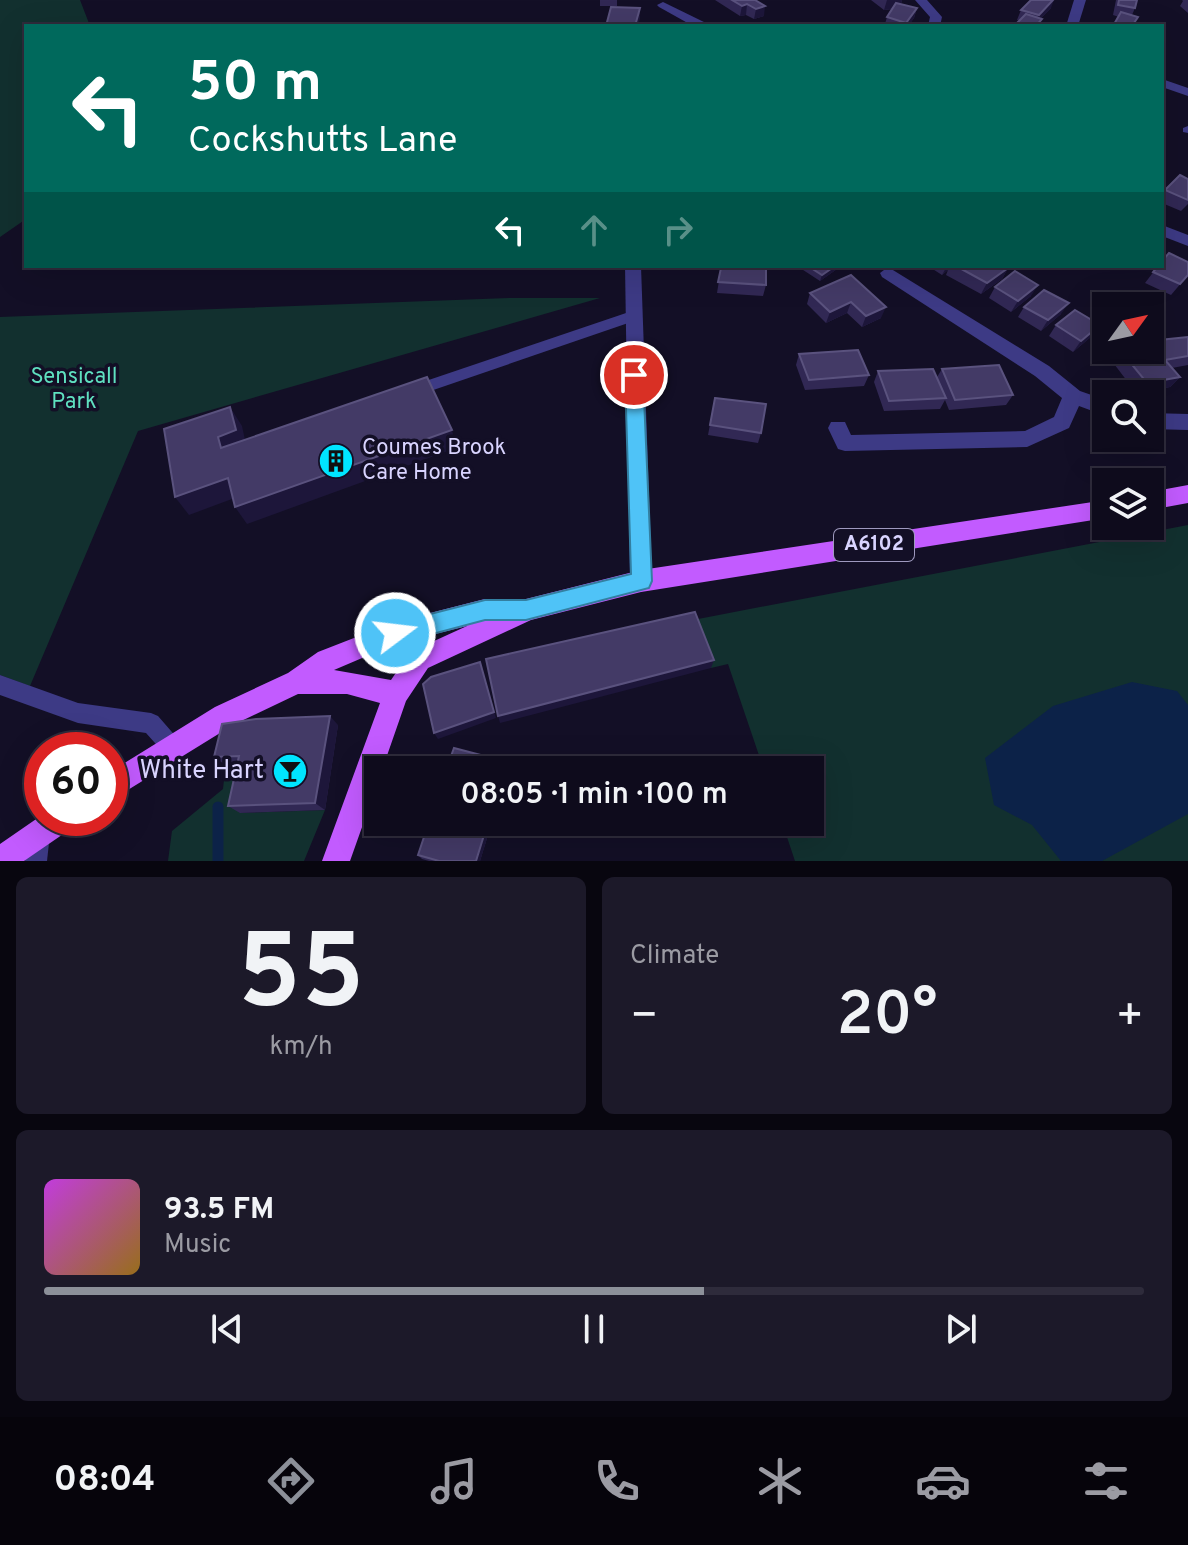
<!DOCTYPE html>
<meta charset="utf-8">
<style>
:root{--surface:#0e0b1c;--page:#1c1929;--text:#f1f3f6;--muted:#9b9ba3;--line:#2e2b3b;--accent:#8c9099}
body{margin:0;font-family:Overpass,sans-serif;background:var(--page);color:var(--text);height:100vh;display:flex;flex-direction:column;font-size:30px;white-space:nowrap}
*{box-sizing:border-box;margin:0}
p{font-size:26px;color:var(--muted)}
.icon{flex:none;width:44px;height:44px;fill:none;stroke:currentColor;stroke-width:2;stroke-linecap:round;stroke-linejoin:round}
.map{position:relative;height:861px;overflow:hidden}
.side{display:flex;flex-direction:column;gap:16px;padding:16px;background:#08060f;flex:1}
.side>*{flex:none}
.top-card{position:absolute;left:24px;top:24px;width:1140px;height:244px;border-radius:0px;box-shadow:0 8px 32px #0002,0 0 0 2px var(--line);background:#00695c;color:#fff;overflow:hidden}
.needle{width:52px;rotate:57deg}
.buttons{position:absolute;left:1092px;top:292px;display:grid;gap:16px}
.buttons a{display:grid;place-items:center;width:72px;height:72px;border-radius:0px;background:var(--surface);box-shadow:0 8px 32px #0002,0 0 0 2px var(--line);font-size:40px}
.speed{position:absolute;left:24px;top:732px;display:flex;gap:16px;font-size:40px;font-weight:700;text-align:center}
.speed>*{display:grid;place-content:center;width:104px;height:104px;border-radius:50%;background:var(--surface);box-shadow:0 8px 32px #0002,0 0 0 2px var(--line);line-height:1}
.speed .limit{border:12px solid #d22;background:#fff;color:#111}
.pin{position:absolute;display:grid;place-items:center;width:68px;height:68px;color:#fff;margin:-34px;border:4px solid #fff;border-radius:50%;box-shadow:0 2px 8px #0007}
.me{position:absolute;width:88px;margin:-44px;rotate:75deg;stroke-linejoin:round;filter:drop-shadow(0 0 6px #0008)}
.turn{display:flex;align-items:center;gap:28px;height:168px;padding:0 32px;font-size:36px}
.turn .icon{width:104px;height:104px;stroke-width:2.5}
.turn b{display:block;font-size:56px;line-height:68px}
.lanes{display:flex;align-items:center;height:76px;padding:0 32px;background:#0003;justify-content:center;gap:40px;direction:ltr}
.lanes .off{opacity:.35}
.big{font-size:60px;font-weight:600;line-height:1.1}
.side .tile{flex:1;display:flex;flex-direction:column;justify-content:center;gap:12px;min-width:0;padding:0 28px;border-radius:12px;background:var(--page)}
.side .dial{align-items:center;gap:0}
.dial b{font-size:104px;line-height:1}
.song{display:flex;align-items:center;gap:24px}
.cover{width:96px;height:96px;border-radius:12px;background:linear-gradient(135deg,hsl(290 70% 55%),hsl(40 70% 35%))}
.played{height:8px;border-radius:4px;background:linear-gradient(90deg,var(--accent) 60%,var(--line) 60%)}
.keys{display:flex;justify-content:space-around;direction:ltr}
.heat{display:flex;justify-content:space-between;align-items:center;font-size:44px;direction:ltr}
.side .tiles{flex:1;display:grid;gap:16px;grid-template-columns:1fr 1fr}
.tile:last-child{grid-column:span 2}
.trip{position:absolute;left:364px;top:756px;width:460px;height:80px;border-radius:0px;background:var(--surface);box-shadow:0 8px 32px #0002,0 0 0 2px var(--line);font-weight:600;line-height:80px;text-align:center}
.tabs{display:flex;height:128px;justify-content:space-around;align-items:center;background:#06040b;color:var(--muted)}
.tabs .icon{width:56px;height:56px}
.tabs .selected{color:var(--accent)}
.tabs b{font-size:36px;color:var(--text)}
.map>svg:first-child{display:block}
</style>
<div class="map">
<svg width="1188" height="861" viewBox="0 0 1188 861">
<rect width="100%" height="100%" fill="#130f26"/>
<g fill="#12302f">
<polygon points="0,0 80,0 90,26 26,26 26,219 0,237"/>
<polygon points="509,298 600,298 138,431 30,686 0,675 0,317"/>
<polygon points="1188,525 1188,861 795,861 782,822 810,822 810,770 764,770 728,664 711,668 693,620"/>
<polygon points="248,777 241,813 325,810 304,861 168,861 172,831 223,789 224,780"/>
</g>
<polygon fill="#0c2248" points="1132,682 1177,691 1188,705 1188,814 1102,861 1061,861 1032,825 994,805 985,758 1053,706"/>
<g fill="none" stroke-linecap="round" stroke-linejoin="round">
<polyline stroke="#0c2248" stroke-width="11" points="218,807 218,861"/>
<g fill="#3d3a85" fill-rule="evenodd">
<polygon points="1188,126 1188,133 1183,132 1183,128"/>
<polygon points="632,311 639,316 637,320 410,398 402,392 405,388"/>
<polygon points="0,675 78,703 151,713 158,716 178,739 181,746 178,753 171,756 164,753 146,733 78,723 0,695"/>
<polygon points="39,823 47,826 50,834 47,861 25,861 31,826"/>
</g>
<g fill="#3d3a85" fill-rule="evenodd">
<polygon points="915,0 927,0 942,17 940,26 928,26 930,17"/>
<polygon points="1074,0 1086,0 1078,26 1066,26"/>
<polygon points="663,2 706,23 708,26 693,26 659,7 657,5"/>
<polygon points="1162,79 1188,88 1188,96 1162,87"/>
<polygon points="1162,225 1188,235 1188,246 1162,236"/>
<polygon points="625,266 641,266 652,581 649,588 641,592 633,588 630,581"/>
<polygon points="888,267 1049,366 1080,391 1106,400 1106,416 1079,406 1069,428 1027,447 845,451 838,449 828,428 831,422 845,422 851,435 1025,431 1054,417 1062,398 1035,376 882,277 880,273"/>
<polygon points="1150,413 1188,414 1188,430 1150,429"/>
</g>
<g fill="#c25bff" fill-rule="evenodd">
<polygon points="1188,485 1188,503 1150,510 1150,492"/>
<path d="M 1106,500 L 1106,518 L 641,592 L 531,620 L 428,668 L 406,701 L 382,770 L 378,770 L 378,782 L 350,861 L 322,861 L 380,703 L 347,694 L 298,694 L 233,725 L 110,801 L 110,772 L 215,707 L 288,673 L 318,652 L 395,622 L 485,599 L 526,599 L 641,570 ZM 467,626 L 410,652 L 391,680 L 334,670 L 395,644 Z"/>
<polygon points="42,815 42,818 76,818 72,828 24,861 0,861 0,844"/>
</g>
</g>
<g fill="#312854">
<rect x="600" y="0" width="17" height="6"/>
<polygon points="715,0 755,0 764,16 754,19 746,15 740,16"/>
<polygon points="871,0 902,0 901,4 917,8 914,18 908,26 877,26 885,24 887,17 893,9 884,10"/>
<polygon points="1116,0 1137,0 1135,8 1132,15 1138,17 1133,26 1113,26 1119,17 1113,15"/>
<polygon points="1182,0 1188,0 1188,13 1180,6 1183,1"/>
<polygon points="1051,8 1040,19 1017,20 1021,10"/>
<polygon points="1188,179 1188,204 1181,211 1162,203 1162,194 1165,190"/>
<polygon points="732,266 766,266 766,285 763,296 717,293 721,268 732,268"/>
<polygon points="797,266 838,266 837,269 820,281"/>
<polygon points="928,266 1005,266 1008,268 1002,279 981,294 946,275 948,270 942,275"/>
<polygon points="1158,266 1188,275 1171,295 1145,283"/>
<polygon points="851,275 881,318 862,327 847,313 826,323 807,304 810,293"/>
<polygon points="995,287 1031,296 1011,312 989,298"/>
<polygon points="1024,307 1061,314 1041,331 1018,317"/>
<polygon points="1056,325 1100,325 1092,336 1073,352 1049,336"/>
<polygon points="1188,337 1188,365 1172,368 1180,377 1170,387 1137,394 1108,356 1113,350 1150,350"/>
<polygon points="799,354 869,375 864,386 805,390 796,365"/>
<polygon points="942,369 1013,395 1006,405 949,410 945,400 940,409 884,411 874,382 878,371 937,377"/>
<polygon points="715,398 761,433 758,443 708,435"/>
<polygon points="338,725 325,810 240,813 228,806 237,765 227,766 214,757"/>
<polygon points="492,822 480,861 429,861 422,859 418,855"/>
</g>
<g fill="#1d163a">
<polygon points="887,0 902,0 900,7 884,10"/>
<polygon points="1053,0 1054,0 1051,8 1034,25 1039,15"/>
<polygon points="747,4 746,15 740,16 742,6"/>
<polygon points="765,6 764,16 754,19 756,9"/>
<polygon points="640,8 640,19 638,26 635,26"/>
<polygon points="917,8 914,18 908,26 905,26"/>
<polygon points="835,266 838,266 837,269 820,281 822,275"/>
<polygon points="947,266 950,266 948,270 942,275"/>
<polygon points="1008,268 1002,279 981,294 987,283"/>
<polygon points="1038,285 1031,296 1011,312 1018,301"/>
<polygon points="851,302 847,313 826,323 830,312"/>
<polygon points="1069,303 1061,314 1041,331 1048,320"/>
<polygon points="886,307 881,318 862,327 866,316"/>
<polygon points="1100,325 1092,336 1073,352 1081,341"/>
<polygon points="1180,377 1170,387 1137,394 1147,383"/>
<polygon points="230,407 242,426 247,449 221,448 218,437"/>
<polygon points="452,430 456,448 247,524 235,507"/>
<polygon points="228,478 240,496 189,515 175,497"/>
<polygon points="714,660 711,668 500,723 498,716"/>
<polygon points="480,662 496,718 438,739 434,733"/>
<polygon points="330,716 338,725 325,810 315,803"/>
<polygon points="496,759 498,765 497,770 493,770"/>
<polygon points="488,822 492,822 480,861 476,861"/>
</g>
<g fill="#433a66" stroke="#5a527e" stroke-width="2">
<polygon points="732,0 755,0 765,6 756,9 747,4 742,6"/>
<polygon points="1031,0 1053,0 1039,15 1021,10"/>
<polygon points="1119,0 1137,0 1135,8 1118,5"/>
<polygon points="896,3 917,8 906,23 887,17"/>
<polygon points="611,7 640,8 635,26 606,26"/>
<polygon points="1121,12 1138,17 1132,26 1113,26"/>
<polygon points="1026,14 1042,19 1036,26 1014,26"/>
<polygon points="1180,175 1188,179 1188,200 1165,190"/>
<polygon points="1169,253 1188,262 1188,275 1180,284 1153,272 1158,266 1162,266 1162,261"/>
<polygon points="734,266 766,266 766,285 718,282 721,268 734,268"/>
<polygon points="808,266 835,266 822,275"/>
<polygon points="956,266 1005,266 1008,268 987,283"/>
<polygon points="1015,271 1038,285 1018,301 995,287"/>
<polygon points="851,275 886,307 866,316 851,302 830,312 810,293"/>
<polygon points="1044,290 1069,303 1048,320 1024,307"/>
<polygon points="1075,310 1100,325 1081,341 1056,325"/>
<polygon points="1188,337 1188,356 1165,360 1180,377 1147,383 1120,350 1150,350 1150,341"/>
<polygon points="858,350 869,375 809,380 799,354"/>
<polygon points="999,365 1013,395 955,400 942,369"/>
<polygon points="933,369 946,398 889,401 878,371"/>
<polygon points="427,377 452,430 235,507 228,478 175,497 164,429 230,407 236,430 218,437 221,448"/>
<polygon points="715,398 766,404 761,433 710,425"/>
<polygon points="695,612 714,660 498,716 486,659"/>
<polygon points="480,662 494,712 434,733 423,684 431,677"/>
<polygon points="330,716 315,803 228,806 239,756 214,757 222,724 256,719"/>
<polygon points="454,748 496,759 493,770 446,770"/>
<polygon points="429,822 488,822 476,861 439,861 418,855"/>
</g>
<polygon fill="#4fc3f7" stroke="#337fa1" stroke-width="2" points="634,369 643,375 652,581 649,588 526,620 485,620 395,644 387,641 384,633 387,626 395,623 485,600 526,600 631,574 625,375"/>
<defs>
<g id="building-disc" transform="scale(1.8)"><circle r="9.5" fill="#00e5ff" stroke="#130f26"/><path d="M-4-6H4V6H1V3H-1V6H-4ZM-2.5-4.3h1.7v1.8h-1.7ZM.8-4.3h1.7v1.8H.8ZM-2.5-1h1.7V.8h-1.7ZM.8-1h1.7V.8H.8Z" fill="#111"/></g>
<g id="bar-disc" transform="scale(1.8)"><circle r="9.5" fill="#00e5ff" stroke="#130f26"/><path d="M-6-5H6L.8 .8V4.5H3.5V6h-7V4.5H-.8V.8Z" fill="#111"/></g>
</defs>
<g fill-rule="evenodd">
<use href="#building-disc" x="336" y="461"/>
<use href="#bar-disc" x="290" y="771"/>
</g>
<g text-anchor="middle" dominant-baseline="central" stroke-width="7" stroke-linejoin="round" paint-order="stroke">
<rect fill="#130f26" stroke="#9e99be" stroke-width="2" x="834" y="529" width="80" height="32" rx="6"/>
<g font-size="20" font-weight="bold" fill="#d9d4ff">
<text x="874" y="545">A6102</text>
</g>
<g font-size="22" fill="#5fe0c0" stroke="#130f26">
<text x="74" y="377">Sensicall<tspan x="74" dy="25">Park</tspan></text>
</g>
<g font-size="22" fill="#d9d4ff" stroke="#130f26" text-anchor="start">
<text x="362" y="448">Coumes Brook<tspan x="362" dy="25">Care Home</tspan></text>
</g>
<g font-size="26" fill="#d9d4ff" stroke="#130f26" text-anchor="end">
<text x="264" y="771">White Hart</text>
</g>
</g>
</svg>
<div class="buttons">
<a><svg class="needle" viewBox="-14 -14 28 28"><path d="M0-13l5 13h-10z" fill="#e53935"/><path d="M0 13l5-13h-10z" fill="#9b9ba3"/></svg></a>
<a><svg class="icon" aria-label="search" viewBox="0 0 24 24"><circle cx="10" cy="10" r="6"/><path d="M15 15l6 6"/></svg></a>
<a><svg class="icon" aria-label="layers" viewBox="0 0 24 24"><path d="M12 4l9 5-9 5-9-5zM3 14l9 5 9-5"/></svg></a>
</div>
<div class="speed"><div class="limit">60</div></div>
<div class="pin" style="left:634px;top:375px;background:#d93025"><svg class="icon" aria-label="arrive" viewBox="0 0 24 24"><path d="M6 21V4h12l-3 4 3 4H6"/></svg></div>
<svg class="me" style="left:395px;top:633px" viewBox="-20 -20 40 40"><circle r="17" fill="#4fc3f7" stroke="#fff" stroke-width="3"/><path d="M0-11L8 9 0 5-8 9z" fill="#fff"/></svg>
<div class="trip">08:05 · 1 min · 100 m</div>
<div class="top-card">
<div class="turn"><svg class="icon" aria-label="left" viewBox="0 0 24 24"><path d="M17 20v-9H6M10 6l-5 5 5 5"/></svg><div><b>50 m</b>Cockshutts Lane</div></div>
<div class="lanes"><svg class="icon" aria-label="left" viewBox="0 0 24 24"><path d="M17 20v-9H6M10 6l-5 5 5 5"/></svg><svg class="icon off" aria-label="ahead" viewBox="0 0 24 24"><path d="M12 20V5M6 11l6-6 6 6"/></svg><svg class="icon off" aria-label="right" viewBox="0 0 24 24"><path d="M7 20v-9h11M14 6l5 5-5 5"/></svg></div>
</div>
</div>
<section class="side">
<div class="tiles">
<div class="tile dial"><b>55</b><p>km/h</p></div>
<div class="tile"><p>Climate</p>
<div class="heat"><a>−</a><b class="big">20°</b><a>+</a></div>
</div>
<div class="tile">
<div class="song"><i class="cover"></i><div><b>93.5 FM</b><p>Music</p></div></div>
<div class="played"></div>
<div class="keys"><svg class="icon" aria-label="previous" viewBox="0 0 24 24"><path d="M18 5L8 12l10 7zM5 5v14"/></svg><svg class="icon" aria-label="pause" viewBox="0 0 24 24"><path d="M8 5v14M16 5v14"/></svg><svg class="icon" aria-label="next" viewBox="0 0 24 24"><path d="M6 5l10 7-10 7zM19 5v14"/></svg></div>
</div>
</div>
</section>
<nav class="tabs">
<b>08:04</b>
<svg class="icon selected" aria-label="directions" viewBox="0 0 24 24"><path d="M12 3l9 9-9 9-9-9zM9 14v-3h6M13 9l2 2-2 2"/></svg>
<svg class="icon" aria-label="music" viewBox="0 0 24 24"><path d="M9 18V5l10-2v13"/><circle cx="6" cy="18" r="3"/><circle cx="16" cy="16" r="3"/></svg>
<svg class="icon" aria-label="phone" viewBox="0 0 24 24"><path d="M5 4h4l2 5-3 2q2 4 5 5l2-3 5 2v4C11 20 4 13 5 4z"/></svg>
<svg class="icon" aria-label="climate" viewBox="0 0 24 24"><path d="M12 3v18M4 7l16 10M4 17L20 7"/></svg>
<svg class="icon" aria-label="car" viewBox="0 0 24 24"><path d="M5 17H2v-5l4-1 3-4h7l3 4 3 1v5h-3M9 17h6M6 11h13"/><circle cx="7" cy="17" r="2"/><circle cx="17" cy="17" r="2"/></svg>
<svg class="icon" aria-label="filters" viewBox="0 0 24 24"><path d="M4 7h16M4 17h16"/><circle cx="9" cy="7" r="2"/><circle cx="15" cy="17" r="2"/></svg>
</nav>
